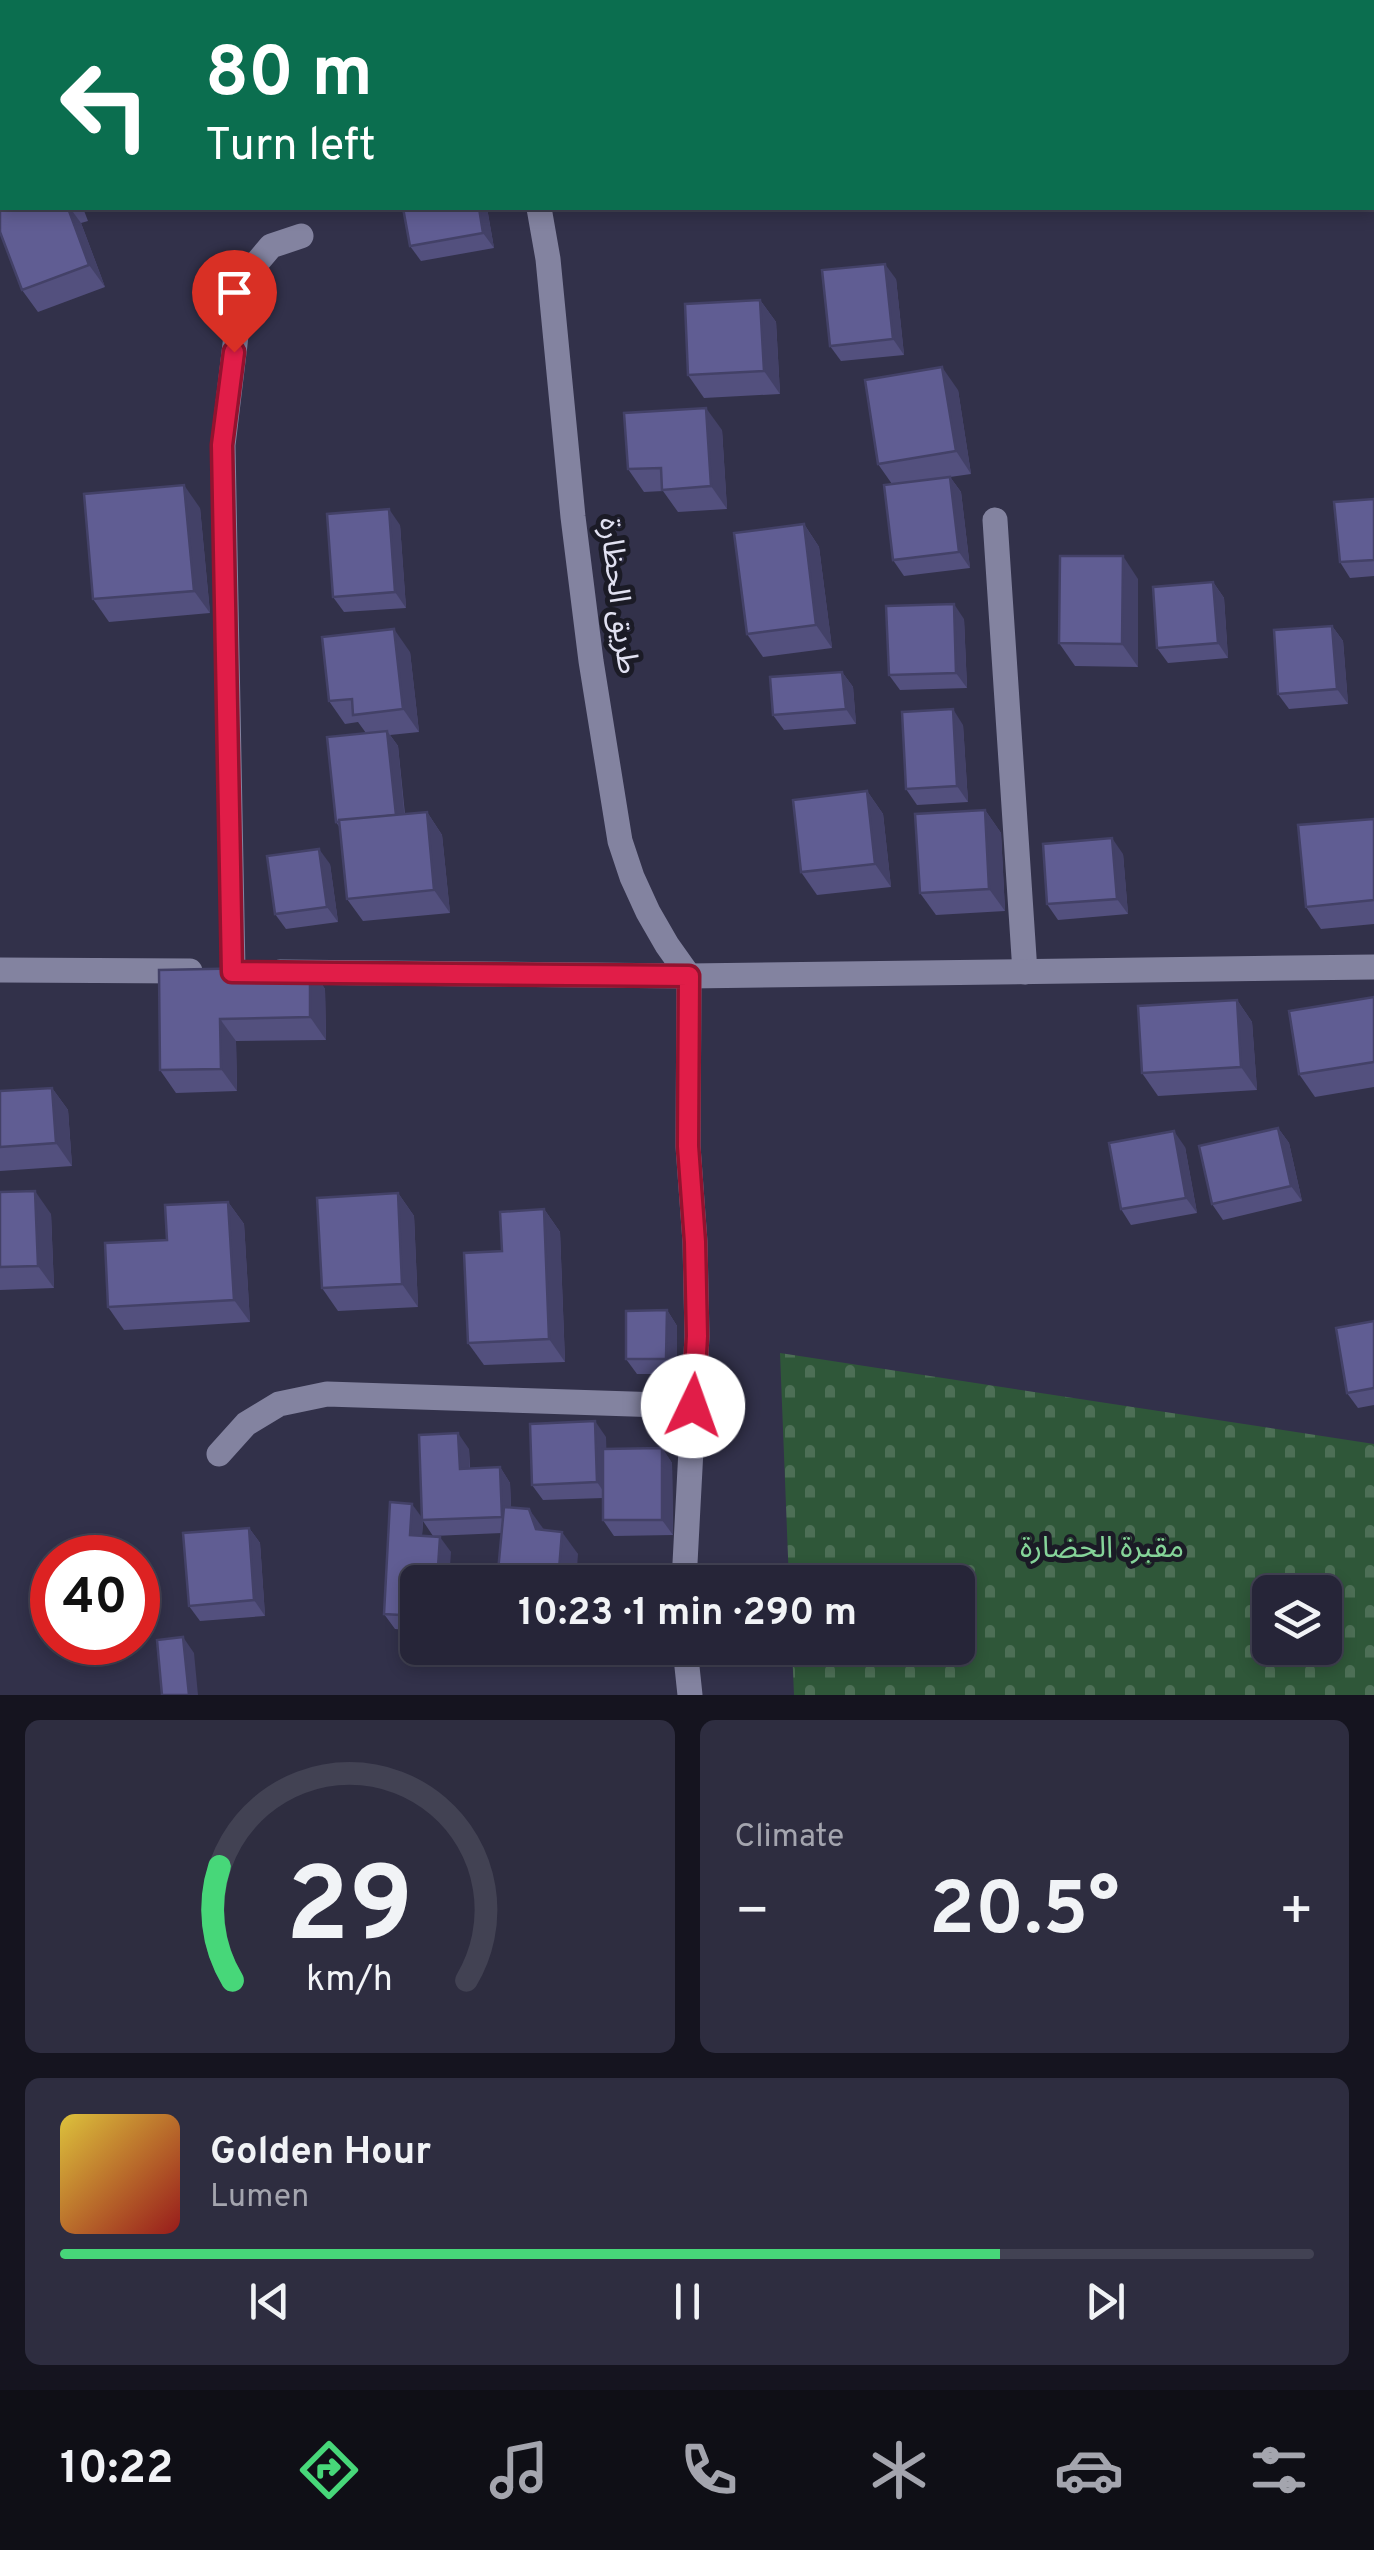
<!DOCTYPE html>
<meta charset="utf-8">
<style>
:root{--surface:#262538;--page:#2e2d40;--text:#f1f3f6;--muted:#a4a5ae;--line:#424253;--accent:#47d779}
body{margin:0;font-family:Overpass,"Noto Sans Arabic",sans-serif;background:var(--page);color:var(--text);height:100vh;display:flex;flex-direction:column;font-size:38px;white-space:nowrap}
*{box-sizing:border-box;margin:0}
p{font-size:32px;color:var(--muted)}
.icon{flex:none;width:55px;height:55px;fill:none;stroke:currentColor;stroke-width:2;stroke-linecap:round;stroke-linejoin:round}
.map{position:relative;height:1695px;overflow:hidden}
.drawer{display:flex;flex-direction:column;gap:25px;padding:25px;background:#15141f;flex:1}
.drawer>*{flex:none}
.banner{position:absolute;left:0px;top:0px;width:1375px;height:210px;box-shadow:0 5px 15px #0003,0 0 0 2px var(--line);background:#0b6e4f;color:#fff;overflow:hidden}
.buttons{position:absolute;left:1252px;top:1575px;display:grid;gap:20px}
.buttons a{display:grid;place-items:center;width:90px;height:90px;border-radius:15px;background:var(--surface);box-shadow:0 5px 15px #0003,0 0 0 2px var(--line);font-size:50px}
.speed{position:absolute;left:30px;top:1535px;display:flex;gap:20px;font-size:50px;font-weight:700;text-align:center}
.speed>*{display:grid;place-content:center;width:130px;height:130px;border-radius:50%;background:var(--surface);box-shadow:0 5px 15px #0003,0 0 0 2px var(--line);line-height:1}
.speed .limit{border:15px solid #d22;background:#fff;color:#111}
.pin{position:absolute;display:grid;place-items:center;width:85px;height:85px;color:#fff;margin:-102px -42px;border-radius:50% 50% 50% 0;rotate:-45deg;box-shadow:0 0 10px #0007}
.pin .icon{rotate:45deg}
.me{position:absolute;width:110px;margin:-55px;rotate:3deg;stroke-linejoin:round;filter:drop-shadow(0 0 8px #0008)}
.turn{display:flex;align-items:center;gap:35px;height:210px;padding:0 40px;font-size:45px}
.turn .icon{width:130px;height:130px;stroke-width:2.5}
.turn b{display:block;font-size:70px;line-height:85px}
.big{font-size:75px;font-weight:700;line-height:1.1}
.drawer .tile{flex:1;display:flex;flex-direction:column;justify-content:center;gap:15px;min-width:0;padding:0 35px;border-radius:15px;background:var(--page)}
.drawer .dial{align-items:center;gap:0}
.dial svg{height:260px;overflow:visible;fill:none;stroke:var(--line);stroke-width:7;stroke-linecap:round;text-anchor:middle}
.dial text{fill:var(--text);stroke:none}
.song{display:flex;align-items:center;gap:30px}
.cover{width:120px;height:120px;border-radius:15px;background:linear-gradient(135deg,hsl(50 70% 55%),hsl(0 70% 35%))}
.played{height:10px;border-radius:5px;background:linear-gradient(90deg,var(--accent) 75%,var(--line) 75%)}
.keys{display:flex;justify-content:space-around;direction:ltr}
.heat{display:flex;justify-content:space-between;align-items:center;font-size:55px;direction:ltr}
.drawer .tiles{flex:1;display:grid;gap:25px;grid-template-columns:1fr 1fr}
.tile:last-child{grid-column:span 2}
.trip{position:absolute;left:400px;top:1565px;width:575px;height:100px;border-radius:15px;background:var(--surface);box-shadow:0 5px 15px #0003,0 0 0 2px var(--line);font-weight:700;line-height:100px;text-align:center}
.dock{display:flex;height:160px;justify-content:space-around;align-items:center;background:#0f0f16;color:var(--muted)}
.dock .icon{width:70px;height:70px}
.dock .on{color:var(--accent)}
.dock b{font-size:45px;color:var(--text)}
.map>svg:first-child{display:block}
</style>
<div class="map">
<svg width="1374" height="1695" viewBox="0 0 1374 1695">
<defs>
<pattern id="cemetery-stones" width="16" height="16" patternUnits="userSpaceOnUse" patternTransform="scale(2.5)"><rect width="16" height="16" fill="#2f5739"/><path d="M2 7V4a2 2 0 0 1 4 0v3zM10 15v-3a2 2 0 0 1 4 0v3z" fill="#4d6f56"/></pattern>
</defs>
<rect width="100%" height="100%" fill="#32314a"/>
<path fill="url(#cemetery-stones)" fill-rule="evenodd" d="M 780,1353 L 1374,1444 L 1374,1695 L 794,1695 L 792,1648 L 958,1648 L 958,1582 L 789,1582 ZM 1270,1592 L 1325,1592 L 1325,1648 L 1270,1648 Z"/>
<g fill="none" stroke-linecap="round" stroke-linejoin="round">
<g stroke="#8383a0" stroke-width="25">
<polyline points="242,2 242,0"/>
<polyline points="995,520 1025,972"/>
<polyline points="233,971 223,445 238,319 255,265 271,246 301,236"/>
<polyline points="219,1454 246,1424 279,1404 327,1394 693,1406"/>
</g>
<g stroke="#8383a0" stroke-width="25">
<polyline points="455,0 456,2"/>
<polyline points="539,208 548,259 573,517 591,661 620,841 632,877 648,912 667,945 689,976 688,1146 695,1242 697,1336 684,1582"/>
<polyline points="0,970 190,971"/>
<polyline points="280,972 689,976 1374,967"/>
<polyline points="685,1648 690,1695"/>
</g>
</g>
<g fill="#53507e">
<polygon points="615,0 650,0 651,2 617,2"/>
<polygon points="2,208 83,208 88,221 81,223 105,287 38,312 22,290"/>
<polygon points="487,208 494,248 421,261 410,246"/>
<polygon points="896,279 904,355 841,361 830,346"/>
<polygon points="760,300 776,322 780,394 704,398 688,375"/>
<polygon points="958,390 971,474 950,477 961,492 970,568 904,576 893,560 892,484 878,464"/>
<polygon points="722,430 727,509 678,512 663,491 644,492 628,469"/>
<polygon points="1374,499 1374,576 1350,578 1340,562"/>
<polygon points="200,508 210,613 109,622 93,599"/>
<polygon points="804,524 819,547 832,648 763,657 747,634"/>
<polygon points="400,525 406,608 344,612 333,597"/>
<polygon points="1138,579 1138,667 1075,666 1059,643"/>
<polygon points="1213,582 1224,598 1228,658 1168,663 1157,648"/>
<polygon points="964,619 967,688 900,690 889,675"/>
<polygon points="1332,626 1343,641 1348,704 1289,709 1278,694"/>
<polygon points="410,652 419,732 390,735 398,746 405,814 427,812 442,835 450,913 363,921 347,899 340,828 336,822 366,733 358,722 345,724 329,701"/>
<polygon points="842,672 853,687 856,724 784,730 773,715"/>
<polygon points="963,725 968,802 917,805 906,789"/>
<polygon points="867,791 883,814 891,887 817,895 801,872"/>
<polygon points="985,810 1001,833 1005,911 936,915 920,893"/>
<polygon points="1374,819 1374,924 1321,929 1306,907"/>
<polygon points="1123,854 1128,914 1058,920 1047,904"/>
<polygon points="330,864 338,922 286,929 275,914"/>
<polygon points="310,967 325,989 326,1040 236,1041 237,1091 176,1093 160,1070 159,970"/>
<polygon points="1374,997 1374,1087 1315,1097 1299,1074"/>
<polygon points="1237,1000 1252,1022 1257,1090 1158,1096 1142,1073"/>
<polygon points="52,1088 68,1110 72,1166 0,1171 0,1091"/>
<polygon points="1278,1128 1289,1143 1302,1201 1223,1220 1212,1204"/>
<polygon points="1185,1147 1197,1213 1131,1225 1121,1209"/>
<polygon points="0,1192 51,1214 54,1288 0,1290"/>
<polygon points="398,1193 414,1216 418,1307 338,1311 322,1288"/>
<polygon points="228,1202 244,1224 250,1322 124,1330 108,1307 167,1240"/>
<polygon points="544,1209 560,1232 565,1362 484,1365 468,1343 502,1251"/>
<polygon points="667,1310 677,1326 677,1374 637,1374 626,1359"/>
<polygon points="1374,1321 1374,1405 1358,1408 1347,1393"/>
<polygon points="606,1437 606,1449 662,1448 672,1463 673,1535 614,1536 603,1520 603,1498 543,1500 532,1485"/>
<polygon points="469,1449 470,1468 500,1467 510,1483 511,1507 578,1554 502,1533 433,1536 423,1521 422,1536 451,1552 418,1582 418,1631 395,1629 384,1614 422,1518"/>
<polygon points="249,1528 260,1543 265,1616 200,1621 189,1606"/>
<polygon points="501,1648 570,1648 568,1663 508,1658"/>
<polygon points="597,1648 650,1648 648,1658"/>
</g>
<g fill="#434167">
<polygon points="68,208 70,208 81,223 105,287 89,265"/>
<polygon points="479,208 487,208 494,248 483,233"/>
<polygon points="885,264 896,279 904,355 893,339"/>
<polygon points="760,300 776,322 780,394 764,371"/>
<polygon points="942,367 958,390 971,474 956,451"/>
<polygon points="706,408 722,430 727,509 711,486"/>
<polygon points="950,477 961,492 970,568 959,552"/>
<polygon points="184,485 200,508 210,613 194,591"/>
<polygon points="389,509 400,525 406,608 395,592"/>
<polygon points="804,524 819,547 832,648 816,625"/>
<polygon points="1123,556 1138,579 1138,667 1122,644"/>
<polygon points="1213,582 1224,598 1228,658 1218,643"/>
<polygon points="954,604 964,619 967,688 956,673"/>
<polygon points="1332,626 1343,641 1348,704 1337,689"/>
<polygon points="394,629 410,652 419,732 403,709"/>
<polygon points="842,672 853,687 856,724 846,709"/>
<polygon points="953,709 963,725 968,802 957,786"/>
<polygon points="387,731 398,746 406,831 396,816"/>
<polygon points="867,791 883,814 891,887 875,864"/>
<polygon points="985,810 1001,833 1005,911 989,889"/>
<polygon points="427,812 442,835 450,913 434,890"/>
<polygon points="1112,838 1123,854 1128,914 1117,899"/>
<polygon points="319,849 330,864 338,922 327,907"/>
<polygon points="310,967 325,989 326,1040 310,1017"/>
<polygon points="1237,1000 1252,1022 1257,1090 1241,1067"/>
<polygon points="220,1019 236,1041 237,1091 221,1069"/>
<polygon points="52,1088 68,1110 72,1166 56,1143"/>
<polygon points="1278,1128 1289,1143 1302,1201 1291,1186"/>
<polygon points="1174,1131 1185,1147 1197,1213 1186,1198"/>
<polygon points="35,1191 51,1214 54,1288 38,1266"/>
<polygon points="398,1193 414,1216 418,1307 402,1284"/>
<polygon points="228,1202 244,1224 250,1322 234,1300"/>
<polygon points="544,1209 560,1232 565,1362 549,1339"/>
<polygon points="667,1310 677,1326 677,1374 666,1359"/>
<polygon points="595,1421 606,1437 608,1498 597,1482"/>
<polygon points="458,1433 469,1449 470,1484 460,1469"/>
<polygon points="662,1448 672,1463 673,1535 662,1520"/>
<polygon points="500,1467 510,1483 512,1533 502,1517"/>
<polygon points="412,1504 423,1519 421,1550 410,1535"/>
<polygon points="529,1509 545,1531 536,1529"/>
<polygon points="249,1528 260,1543 265,1616 254,1600"/>
<polygon points="562,1532 578,1554 576,1582 558,1582"/>
<polygon points="440,1537 451,1552 449,1582 437,1582"/>
<polygon points="183,1637 194,1653 198,1695 189,1695"/>
<polygon points="557,1648 570,1648 568,1663"/>
<polygon points="641,1648 650,1648 648,1658"/>
</g>
<g fill="#605d93" stroke="#434167" stroke-width="2.5">
<polygon points="382,0 430,0 431,2 383,2"/>
<polygon points="850,0 894,0 894,2 828,2"/>
<rect x="964" y="0" width="95" height="2"/>
<polygon points="0,197 2,197 2,208 68,208 89,265 22,290 0,232"/>
<polygon points="403,208 479,208 483,233 410,246"/>
<polygon points="885,264 893,339 830,346 822,270"/>
<polygon points="760,300 764,371 688,375 685,304"/>
<polygon points="942,367 956,451 878,464 865,380"/>
<polygon points="706,408 711,486 662,490 661,468 628,469 624,413"/>
<polygon points="950,477 959,552 893,560 884,485"/>
<polygon points="184,485 194,591 93,599 84,494"/>
<polygon points="1374,499 1374,560 1340,562 1334,502"/>
<polygon points="389,509 395,592 333,597 327,514"/>
<polygon points="804,524 816,625 747,634 734,533"/>
<polygon points="1060,556 1123,556 1122,644 1059,643"/>
<polygon points="1213,582 1218,643 1157,648 1153,587"/>
<polygon points="954,604 956,673 889,675 886,606"/>
<polygon points="1332,626 1337,689 1278,694 1274,630"/>
<polygon points="394,629 403,709 353,715 352,699 329,701 322,637"/>
<polygon points="842,672 846,709 773,715 770,677"/>
<polygon points="953,709 957,786 906,789 902,712"/>
<polygon points="387,731 396,815 336,822 327,737"/>
<polygon points="867,791 875,864 801,872 793,800"/>
<polygon points="985,810 989,889 920,893 915,814"/>
<polygon points="427,812 434,890 347,899 339,820"/>
<polygon points="1374,819 1374,900 1306,907 1298,825"/>
<polygon points="1112,838 1117,899 1047,904 1043,844"/>
<polygon points="319,849 327,907 275,914 267,856"/>
<polygon points="310,967 310,1017 220,1019 221,1069 160,1070 159,970"/>
<polygon points="1374,997 1374,1062 1299,1074 1289,1011"/>
<polygon points="1237,1000 1241,1067 1142,1073 1138,1006"/>
<polygon points="52,1088 56,1143 0,1147 0,1091"/>
<polygon points="1278,1128 1291,1186 1212,1204 1199,1146"/>
<polygon points="1174,1131 1186,1198 1121,1209 1109,1143"/>
<polygon points="35,1191 38,1266 0,1267 0,1192"/>
<polygon points="398,1193 402,1284 322,1288 317,1198"/>
<polygon points="228,1202 234,1300 108,1307 105,1243 167,1240 165,1205"/>
<polygon points="544,1209 549,1339 468,1343 464,1253 502,1251 500,1212"/>
<polygon points="667,1310 666,1359 626,1359 626,1311"/>
<polygon points="1374,1321 1374,1388 1347,1393 1336,1328"/>
<polygon points="595,1421 597,1482 532,1485 530,1424"/>
<polygon points="458,1433 460,1469 500,1467 502,1517 422,1520 419,1435"/>
<polygon points="662,1448 662,1520 603,1520 603,1449"/>
<polygon points="390,1502 412,1504 410,1535 440,1537 437,1582 418,1582 418,1616 384,1614"/>
<polygon points="504,1507 529,1509 536,1529 562,1532 558,1582 497,1582"/>
<polygon points="249,1528 254,1600 189,1606 183,1533"/>
<polygon points="594,1569 650,1581 650,1582 592,1582"/>
<polygon points="183,1637 189,1695 162,1695 157,1640"/>
</g>
<g fill="none" stroke-linecap="round" stroke-linejoin="round">
<g stroke="#92132f" stroke-width="25">
<polyline id="route" points="234,352 222,445 232,972 689,976 688,1146 695,1242 697,1336 693,1406"/>
</g>
<use href="#route" stroke="#e11d48" stroke-width="18"/>
</g>
<g text-anchor="middle" dominant-baseline="central" stroke-width="10" stroke-linejoin="round" paint-order="stroke">
<g font-size="30" fill="#e1e1f1" stroke="#1b1b26">
<text transform="translate(617 596) rotate(83)">طريق الحظارة</text>
</g>
<g font-size="30" fill="#85d499" stroke="#1b1b26">
<text x="1102" y="1549">مقبرة الحضارة</text>
</g>
</g>
</svg>
<div class="buttons">
<a><svg class="icon" aria-label="layers" viewBox="0 0 24 24"><path d="M12 4l9 5-9 5-9-5zM3 14l9 5 9-5"/></svg></a>
</div>
<div class="speed"><div class="limit">40</div></div>
<div class="pin" style="left:234px;top:352px;background:#d93025"><svg class="icon" aria-label="arrive" viewBox="0 0 24 24"><path d="M6 21V4h12l-3 4 3 4H6"/></svg></div>
<svg class="me" style="left:693px;top:1406px" viewBox="-20 -20 40 40"><circle r="19" fill="#fff"/><path d="M0-13L10 11 0 6-10 11z" fill="#e11d48"/></svg>
<div class="trip">10:23 · 1 min · 290 m</div>
<div class="banner">
<div class="turn"><svg class="icon" aria-label="left" viewBox="0 0 24 24"><path d="M17 20v-9H6M10 6l-5 5 5 5"/></svg><div><b>80 m</b>Turn left</div></div>
</div>
</div>
<section class="drawer">
<div class="tiles">
<div class="tile dial"><svg viewBox="0 0 100 80">
<path d="M14 69A42 42 0 1 1 86 69"/>
<path d="M14 69A42 42 0 0 1 10 34" stroke="#47d779"/>
<text x="50" y="56" font-size="32" font-weight="700">29</text>
<text x="50" y="72" font-size="11">km/h</text>
</svg></div>
<div class="tile"><p>Climate</p>
<div class="heat"><a>−</a><b class="big">20.5°</b><a>+</a></div>
</div>
<div class="tile">
<div class="song"><i class="cover"></i><div><b>Golden Hour</b><p>Lumen</p></div></div>
<div class="played"></div>
<div class="keys"><svg class="icon" aria-label="previous" viewBox="0 0 24 24"><path d="M18 5L8 12l10 7zM5 5v14"/></svg><svg class="icon" aria-label="pause" viewBox="0 0 24 24"><path d="M8 5v14M16 5v14"/></svg><svg class="icon" aria-label="next" viewBox="0 0 24 24"><path d="M6 5l10 7-10 7zM19 5v14"/></svg></div>
</div>
</div>
</section>
<nav class="dock">
<b>10:22</b>
<svg class="icon on" aria-label="directions" viewBox="0 0 24 24"><path d="M12 3l9 9-9 9-9-9zM9 14v-3h6M13 9l2 2-2 2"/></svg>
<svg class="icon" aria-label="music" viewBox="0 0 24 24"><path d="M9 18V5l10-2v13"/><circle cx="6" cy="18" r="3"/><circle cx="16" cy="16" r="3"/></svg>
<svg class="icon" aria-label="phone" viewBox="0 0 24 24"><path d="M5 4h4l2 5-3 2q2 4 5 5l2-3 5 2v4C11 20 4 13 5 4z"/></svg>
<svg class="icon" aria-label="climate" viewBox="0 0 24 24"><path d="M12 3v18M4 7l16 10M4 17L20 7"/></svg>
<svg class="icon" aria-label="car" viewBox="0 0 24 24"><path d="M5 17H2v-5l4-1 3-4h7l3 4 3 1v5h-3M9 17h6M6 11h13"/><circle cx="7" cy="17" r="2"/><circle cx="17" cy="17" r="2"/></svg>
<svg class="icon" aria-label="filters" viewBox="0 0 24 24"><path d="M4 7h16M4 17h16"/><circle cx="9" cy="7" r="2"/><circle cx="15" cy="17" r="2"/></svg>
</nav>
